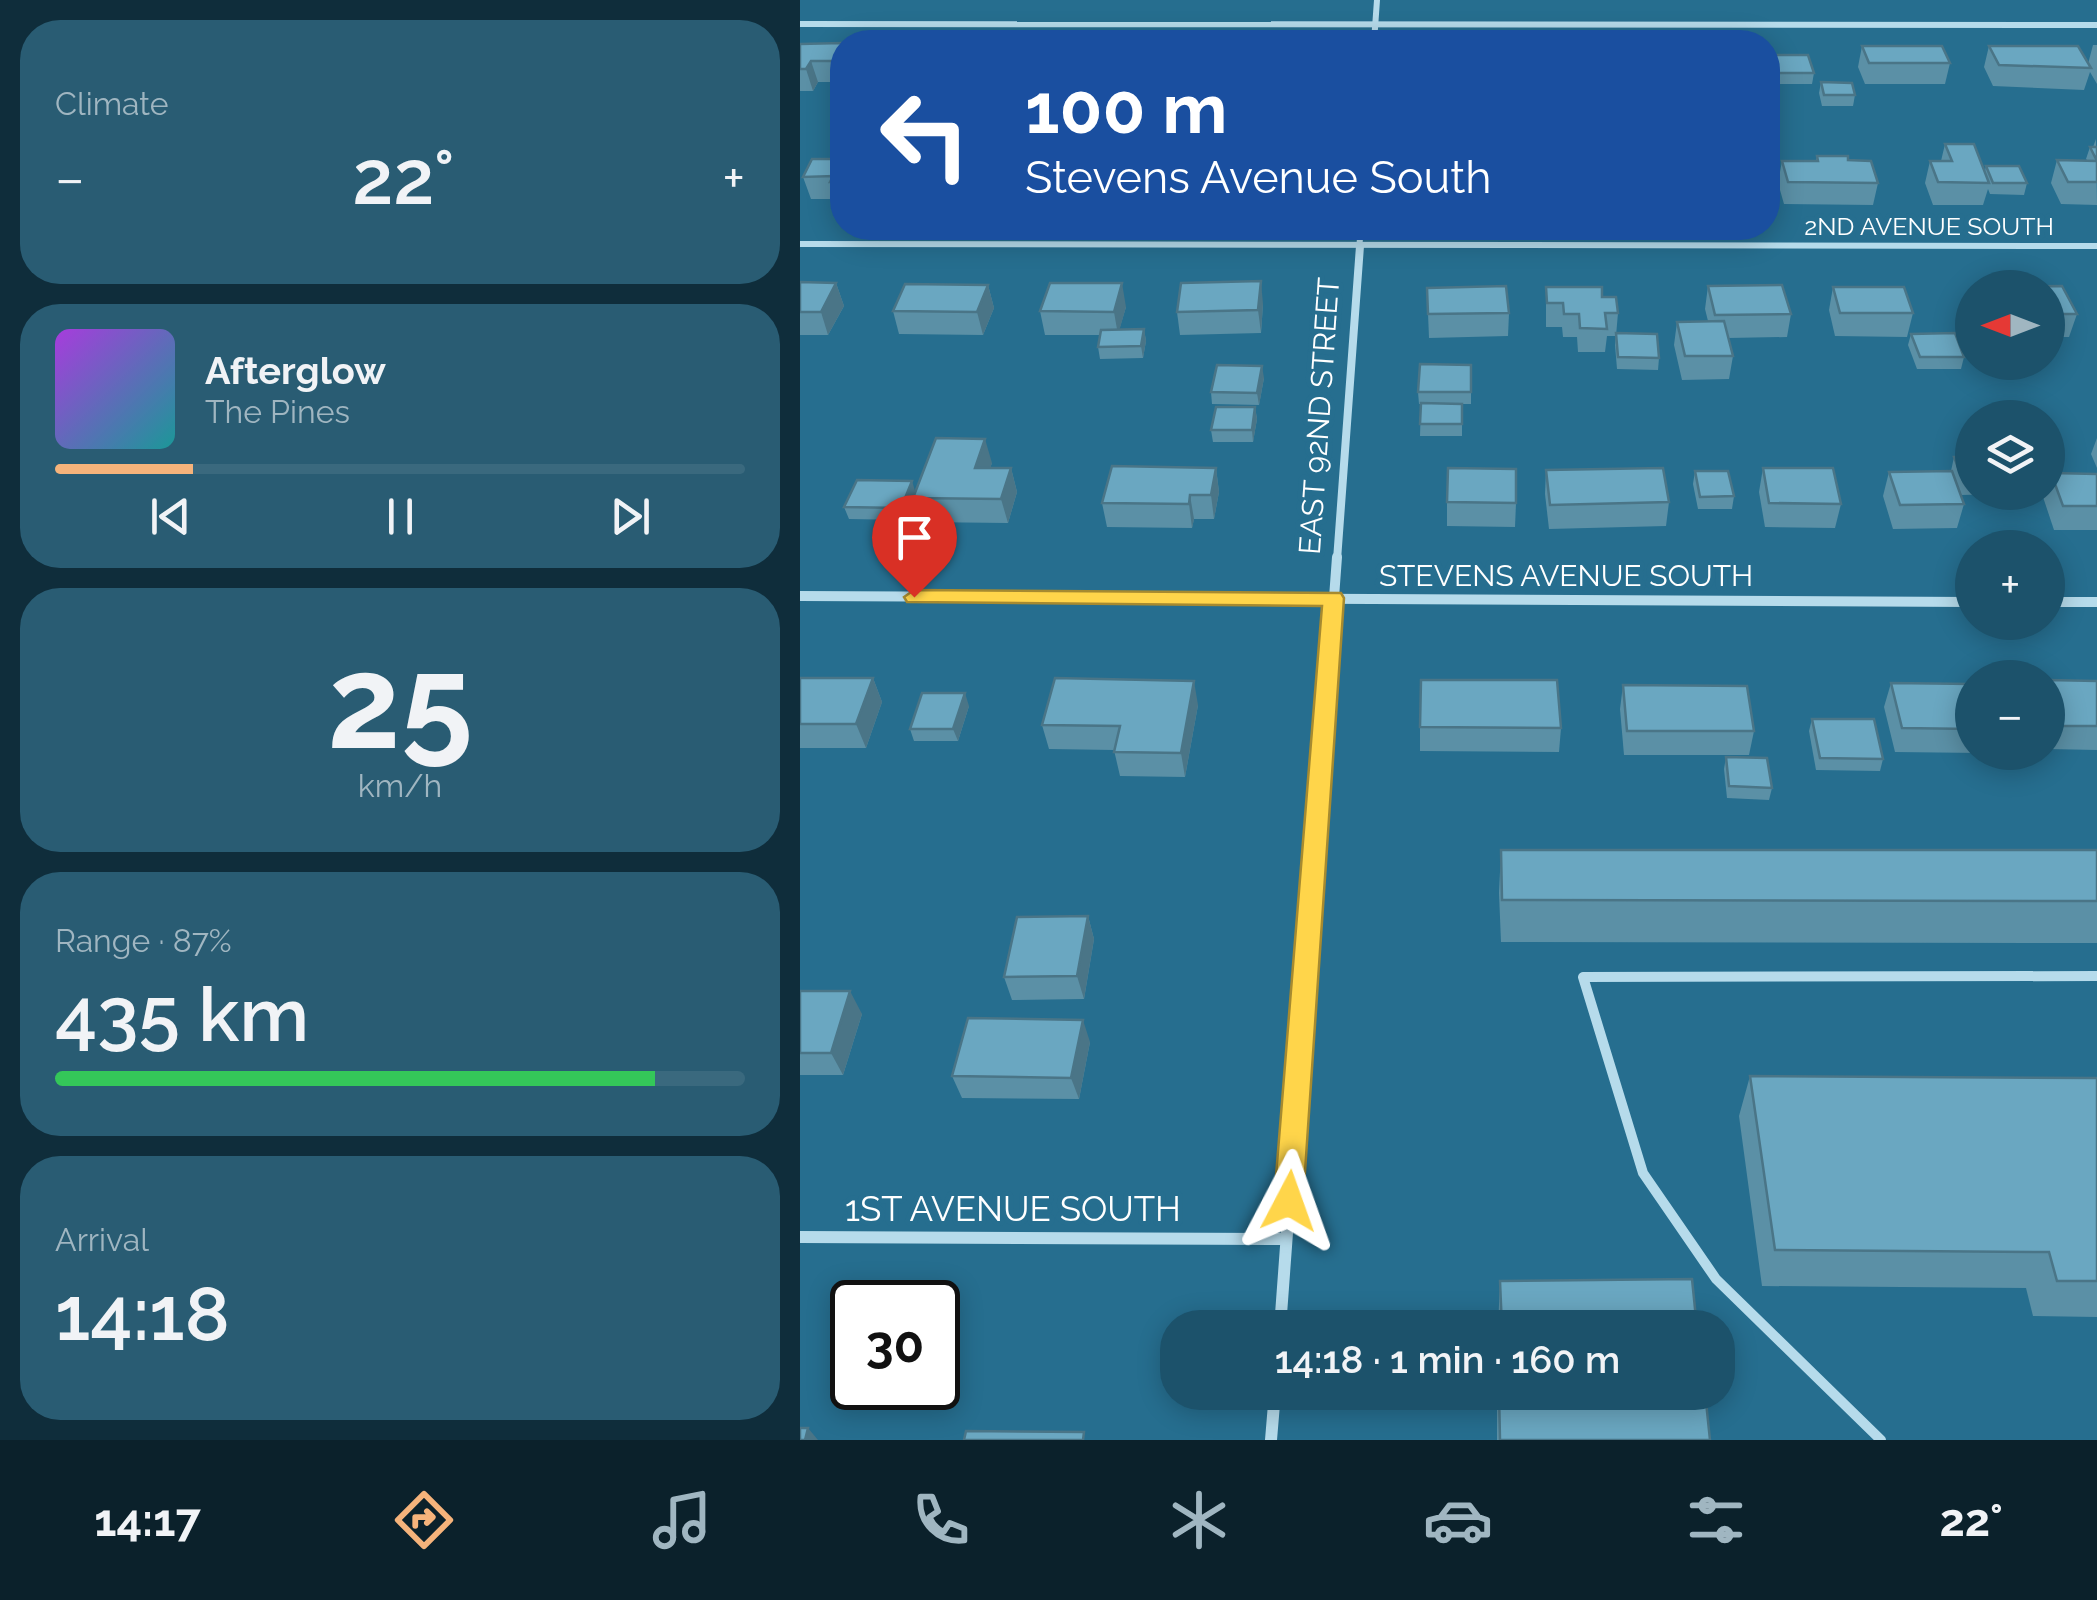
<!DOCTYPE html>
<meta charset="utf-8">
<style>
:root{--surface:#1c526b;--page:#295c73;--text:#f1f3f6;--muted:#a0b6c1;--line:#3a697e;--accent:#f5b37b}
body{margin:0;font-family:Raleway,sans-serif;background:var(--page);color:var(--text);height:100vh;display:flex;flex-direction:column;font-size:38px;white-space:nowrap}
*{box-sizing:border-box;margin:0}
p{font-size:32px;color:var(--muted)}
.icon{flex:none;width:55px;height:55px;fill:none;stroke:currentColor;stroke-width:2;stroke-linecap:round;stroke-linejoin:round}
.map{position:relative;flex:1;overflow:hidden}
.side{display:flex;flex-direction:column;gap:20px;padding:20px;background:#0f2d3b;width:800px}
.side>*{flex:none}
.guide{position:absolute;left:30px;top:30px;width:950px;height:210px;border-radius:40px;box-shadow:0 5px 25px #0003;background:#1a4fa0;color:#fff;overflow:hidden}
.needle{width:65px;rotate:270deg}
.controls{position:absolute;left:1155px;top:270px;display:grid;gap:20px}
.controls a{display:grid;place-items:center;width:110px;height:110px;border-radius:50%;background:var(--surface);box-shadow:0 5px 25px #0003;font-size:50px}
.speed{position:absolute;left:30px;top:1280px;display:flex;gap:20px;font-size:50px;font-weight:700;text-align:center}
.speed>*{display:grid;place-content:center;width:130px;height:130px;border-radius:50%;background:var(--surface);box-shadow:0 5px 25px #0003;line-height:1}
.speed .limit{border:5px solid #111;border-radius:15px;background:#fff;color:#111}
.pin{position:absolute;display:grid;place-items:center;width:85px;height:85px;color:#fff;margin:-102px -42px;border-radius:50% 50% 50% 0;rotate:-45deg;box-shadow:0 0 10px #0007}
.pin .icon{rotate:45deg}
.me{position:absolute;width:110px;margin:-55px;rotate:4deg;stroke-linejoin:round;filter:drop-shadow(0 0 8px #0008)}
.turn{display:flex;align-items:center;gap:35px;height:210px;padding:0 30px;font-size:45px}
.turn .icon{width:130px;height:130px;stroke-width:2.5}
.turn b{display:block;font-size:70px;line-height:85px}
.big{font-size:75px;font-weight:600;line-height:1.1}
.side .card{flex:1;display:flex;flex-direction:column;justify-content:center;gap:15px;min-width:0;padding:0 35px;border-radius:40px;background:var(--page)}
.side .dial{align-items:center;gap:0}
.dial b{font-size:130px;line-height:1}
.song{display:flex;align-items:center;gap:30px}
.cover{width:120px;height:120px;border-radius:15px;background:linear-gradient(135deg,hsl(280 70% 55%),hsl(180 70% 35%))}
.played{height:10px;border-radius:5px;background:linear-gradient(90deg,var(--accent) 20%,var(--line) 20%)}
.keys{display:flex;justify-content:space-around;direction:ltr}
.heat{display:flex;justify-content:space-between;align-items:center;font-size:55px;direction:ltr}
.charge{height:15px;border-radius:8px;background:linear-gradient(90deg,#34c759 87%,var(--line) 0)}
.trip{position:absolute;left:360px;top:1310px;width:575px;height:100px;border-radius:40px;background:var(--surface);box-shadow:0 5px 25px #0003;font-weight:600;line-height:100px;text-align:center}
.dock{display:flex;height:160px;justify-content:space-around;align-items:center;background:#0b212b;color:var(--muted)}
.dock .icon{width:70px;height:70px}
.dock .selected{color:var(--accent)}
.dock b{font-size:45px;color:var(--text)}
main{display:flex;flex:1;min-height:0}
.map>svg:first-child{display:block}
</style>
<main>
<section class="side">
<div class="card"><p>Climate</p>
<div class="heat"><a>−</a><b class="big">22°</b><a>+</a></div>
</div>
<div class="card">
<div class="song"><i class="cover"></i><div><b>Afterglow</b><p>The Pines</p></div></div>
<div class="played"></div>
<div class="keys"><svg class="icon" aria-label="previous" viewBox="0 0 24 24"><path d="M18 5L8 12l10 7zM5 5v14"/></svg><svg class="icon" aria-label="pause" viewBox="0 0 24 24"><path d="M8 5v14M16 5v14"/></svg><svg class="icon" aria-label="next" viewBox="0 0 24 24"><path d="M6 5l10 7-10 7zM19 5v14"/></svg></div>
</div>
<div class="card dial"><b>25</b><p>km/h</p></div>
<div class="card"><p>Range · 87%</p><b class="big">435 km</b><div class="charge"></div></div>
<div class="card"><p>Arrival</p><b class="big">14:18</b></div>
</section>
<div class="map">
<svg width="1297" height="1440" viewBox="0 0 1297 1440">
<rect width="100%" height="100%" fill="#266e8f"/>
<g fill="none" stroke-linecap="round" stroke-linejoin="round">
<polyline stroke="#b6dbeb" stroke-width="10" points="1081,1440 916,1279 843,1173 783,977 1297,976"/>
<g stroke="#b6dbeb" stroke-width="6">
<polyline points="0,24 1297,25"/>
<polyline points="574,42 577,0"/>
<polyline points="0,244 1297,246"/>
<polyline points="559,249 561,228"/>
</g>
<polyline stroke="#b6dbeb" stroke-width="8" points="537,560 560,246"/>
<g stroke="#b6dbeb" stroke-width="10">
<polyline points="0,596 1172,602"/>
<polyline points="1248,602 1297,602"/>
<polyline points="508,951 537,557"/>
</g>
<g stroke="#b6dbeb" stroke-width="12">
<polyline points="0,1237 486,1239"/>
<polyline points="480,1328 508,948"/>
<polyline points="471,1440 475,1392"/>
</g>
</g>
<g fill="#5b90a6">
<polygon points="42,43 42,82 18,82 13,91 0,91 0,44"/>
<polygon points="1293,45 1297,45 1297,84 1290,72 1284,90 1193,86 1184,67 1189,46 1288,64"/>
<polygon points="1062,46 1150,63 1145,84 1065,84 1058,67"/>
<polygon points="968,55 1014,73 1012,84 968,84"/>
<polygon points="1021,82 1055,95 1053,106 1022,106 1019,93"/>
<polygon points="1296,139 1297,205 1261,204 1251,183 1257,160 1288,161 1286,159 1290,147 1293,147"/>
<polygon points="1145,144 1185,171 1186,166 1227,183 1224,195 1190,194 1188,189 1183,205 1133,205 1125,183 1130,161 1141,161"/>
<polygon points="1017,156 1048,160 1078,183 1073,205 984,204 978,183 982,161 1016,161"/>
<polygon points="42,159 42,205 37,205 35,199 11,199 3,177"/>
<polygon points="0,282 36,283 44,306 28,335 0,335"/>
<polygon points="188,285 194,308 183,335 99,334 93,311"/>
<polygon points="908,286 991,314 987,337 928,338 933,356 929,379 882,380 874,345 877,322 908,321 905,309"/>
<polygon points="746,287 802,297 818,313 816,336 807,336 805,352 778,352 777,337 763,337 762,327 746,327"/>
<polygon points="1033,287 1113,313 1107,337 1035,336 1029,310"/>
<polygon points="627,288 709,313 708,336 629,338"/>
<polygon points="1248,288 1277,314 1269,337 1248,337"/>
<polygon points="1172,294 1172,321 1168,310"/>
<polygon points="463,304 461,333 380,335 377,312"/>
<polygon points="326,307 319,330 344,329 346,341 343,358 300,359 298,347 300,335 245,335 240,311"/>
<polygon points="816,333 859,358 858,370 817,369 815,345"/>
<polygon points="1111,334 1164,357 1161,369 1117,369 1108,345"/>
<polygon points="671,365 671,404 662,404 662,436 620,436 621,404 619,404 618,392"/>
<polygon points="464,378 459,405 412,404 411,392"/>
<polygon points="455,407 457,419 453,442 413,442 411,430"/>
<polygon points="1297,438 1297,468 1291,454"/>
<polygon points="1154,457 1172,457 1172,492 1202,492 1201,494 1161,495 1164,504 1157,528 1093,529 1083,496 1089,472 1151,471"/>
<polygon points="192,463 190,468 211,468 217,492 208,523 121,522 113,499 105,520 49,519 44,507 115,493"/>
<polygon points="416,468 419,492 414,519 394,519 392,528 307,527 302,503"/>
<polygon points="963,468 1041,504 1035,528 965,527 959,492"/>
<polygon points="746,470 869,502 866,526 749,529 745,494"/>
<polygon points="895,471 934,496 932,509 898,509 893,484"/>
<polygon points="1251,473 1297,474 1297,530 1254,530 1243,497 1244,492 1248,492 1248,483"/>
<polygon points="647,502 716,503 715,527 647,526"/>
<polygon points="0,678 73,678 82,702 66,748 0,748"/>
<polygon points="1248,680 1297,681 1297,750 1248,749"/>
<polygon points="1091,683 1172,684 1172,752 1181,753 1095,752 1084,707"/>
<polygon points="823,685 954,731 949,755 824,755 820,709"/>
<polygon points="398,705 385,777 320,776 314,750 249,749 242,725"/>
<polygon points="169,706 158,741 114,741 110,729"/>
<polygon points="1012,719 1083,759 1080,771 1016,770 1009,731"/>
<polygon points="620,727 761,728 759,752 620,751"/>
<polygon points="926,757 972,788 969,800 927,798 924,769"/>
<polygon points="701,850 1297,850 1297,943 701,942 699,893"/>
<polygon points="288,916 294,939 284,999 212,1000 204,977"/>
<polygon points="0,991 62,1014 43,1075 0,1075"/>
<polygon points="290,1042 279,1099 162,1098 152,1076"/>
<polygon points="950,1076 1297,1078 1297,1317 1233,1316 1226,1288 962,1286 939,1116"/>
<polygon points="700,1281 897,1328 698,1328"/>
<polygon points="697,1392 905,1392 910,1440 697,1440"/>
</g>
<g fill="#4a7587">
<polygon points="42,49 42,82 36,61"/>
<polygon points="11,61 18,82 13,91 6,69"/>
<polygon points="461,281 463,304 461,333 458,310"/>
<polygon points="36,283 44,306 28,335 21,312"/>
<polygon points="322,283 326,307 318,335 314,312"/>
<polygon points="188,285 194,308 183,335 177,312"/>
<polygon points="344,329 346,341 343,358 341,346"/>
<polygon points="462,366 464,378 459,405 457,393"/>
<polygon points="455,407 457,419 453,442 452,430"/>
<polygon points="185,439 192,463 182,492 175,468"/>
<polygon points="211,468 217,492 208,523 201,499"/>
<polygon points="416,468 419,492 414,519 411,495"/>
<polygon points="112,481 116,494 105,520 101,508"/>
<polygon points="390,495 394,519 392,528 389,504"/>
<polygon points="73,678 82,702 66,748 56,724"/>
<polygon points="394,681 398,705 385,777 381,753"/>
<polygon points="165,693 169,706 158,741 153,729"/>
<polygon points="288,916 294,939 284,999 277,976"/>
<polygon points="50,991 62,1014 43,1075 31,1053"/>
<polygon points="283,1020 290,1042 279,1099 271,1078"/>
<polygon points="8,1428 18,1440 5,1440"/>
</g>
<g fill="#6aa7c1" stroke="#4a7587" stroke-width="2.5">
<polygon points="42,43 42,49 36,61 11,61 6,69 0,69 0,44"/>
<polygon points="1062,46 1142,46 1150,63 1069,63"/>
<polygon points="1189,46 1278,46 1291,68 1199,65"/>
<polygon points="968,55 1008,55 1014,73 968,73"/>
<polygon points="1021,82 1052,83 1055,95 1024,95"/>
<polygon points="1145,144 1174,144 1189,183 1138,182 1130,161 1152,161"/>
<polygon points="1290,147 1297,147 1297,161"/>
<polygon points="1017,156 1048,156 1048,160 1071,161 1078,183 988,182 982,161 1018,161"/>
<polygon points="12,159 42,159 42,182 30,182 33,176 3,177"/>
<polygon points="1257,160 1297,161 1297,182 1268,182"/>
<polygon points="1186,166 1219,166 1227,183 1193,183"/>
<polygon points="461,281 458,310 377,312 381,283"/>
<polygon points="0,282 36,283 21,312 0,312"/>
<polygon points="250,283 322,283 314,312 240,311"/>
<polygon points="105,284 188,285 177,312 93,311"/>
<polygon points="982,285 991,314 915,315 908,286"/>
<polygon points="706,286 709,313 628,314 627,288"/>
<polygon points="1262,286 1277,314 1248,314 1248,288 1174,287"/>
<polygon points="746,287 802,287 802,297 816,297 818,313 805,313 807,329 780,328 779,314 764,314 763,303 747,303"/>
<polygon points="1033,287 1104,287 1113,313 1040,313"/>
<polygon points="924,321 933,356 885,356 877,322"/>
<polygon points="344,329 341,346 298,347 301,330"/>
<polygon points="816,333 857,334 859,358 818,357"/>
<polygon points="1155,333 1164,357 1120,357 1111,334"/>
<polygon points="620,364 671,365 671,392 618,392"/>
<polygon points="417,365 462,366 457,393 411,392"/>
<polygon points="621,403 662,404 662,424 620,424"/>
<polygon points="416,407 455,407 452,430 411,430"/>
<polygon points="136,438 185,439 175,468 211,468 201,499 113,498"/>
<polygon points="1154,457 1172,457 1172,482 1164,483"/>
<polygon points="312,466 416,468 411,495 390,495 389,504 302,503"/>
<polygon points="648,468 716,469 716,503 647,502"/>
<polygon points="863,468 869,502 750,505 746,470"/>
<polygon points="963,468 1033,468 1041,504 969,503"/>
<polygon points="895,471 928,471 934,496 900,497"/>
<polygon points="1152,471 1164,504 1100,505 1089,472"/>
<polygon points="1251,473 1297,474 1297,506 1263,506"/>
<polygon points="57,480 112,481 101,508 44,507"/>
<polygon points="0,678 73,678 56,724 0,724"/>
<polygon points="255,678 394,681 381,753 314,752 320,726 242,725"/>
<polygon points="621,680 757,680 761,728 620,727"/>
<polygon points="1248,680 1297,681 1297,726 1256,726 1248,700"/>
<polygon points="1091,683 1172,684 1172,729 1102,728"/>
<polygon points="823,685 947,686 954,731 827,731"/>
<polygon points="122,693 165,693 153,729 110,729"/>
<polygon points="1012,719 1074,719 1083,759 1020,758"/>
<polygon points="926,757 967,758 972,788 929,786"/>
<polygon points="701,850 1297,850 1297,901 702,900"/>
<polygon points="288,916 277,976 204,977 217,917"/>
<polygon points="0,991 50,991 31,1053 0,1053"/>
<polygon points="168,1018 283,1020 271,1078 152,1076"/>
<polygon points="950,1076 1297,1078 1297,1281 1257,1281 1249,1252 975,1250"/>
<polygon points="892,1279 897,1328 702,1328 700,1281"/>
<polygon points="699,1392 905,1392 910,1440 700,1440"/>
<polygon points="0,1428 8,1428 5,1440 0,1440"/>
<polygon points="166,1431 284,1432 283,1440 164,1440"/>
</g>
<polygon fill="#ffd54a" stroke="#a68a30" stroke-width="2.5" points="114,590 541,593 544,598 503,1201 499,1211 489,1215 478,1211 474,1201 522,606 107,602 104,597"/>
<g text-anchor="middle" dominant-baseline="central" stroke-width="10" stroke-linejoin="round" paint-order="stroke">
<g font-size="25" fill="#fff" stroke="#266e8f">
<text x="1129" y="226">2ND AVENUE SOUTH</text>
</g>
<g font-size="30" fill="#fff" stroke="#266e8f">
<text transform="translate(519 416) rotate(-86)">EAST 92ND STREET</text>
<text x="766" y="575">STEVENS AVENUE SOUTH</text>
</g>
<g font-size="35" fill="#fff" stroke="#266e8f">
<text x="213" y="1208">1ST AVENUE SOUTH</text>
</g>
</g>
</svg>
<div class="controls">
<a><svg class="needle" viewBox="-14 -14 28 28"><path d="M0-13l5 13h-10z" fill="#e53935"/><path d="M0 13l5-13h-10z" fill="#a0b6c1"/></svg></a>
<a><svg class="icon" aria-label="layers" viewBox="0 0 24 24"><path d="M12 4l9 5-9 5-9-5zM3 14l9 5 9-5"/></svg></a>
<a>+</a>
<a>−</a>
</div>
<div class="speed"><div class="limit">30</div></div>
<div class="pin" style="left:114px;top:597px;background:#d93025"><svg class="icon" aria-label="arrive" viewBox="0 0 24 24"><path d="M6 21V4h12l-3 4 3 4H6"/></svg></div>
<svg class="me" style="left:489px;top:1201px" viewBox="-20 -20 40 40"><path d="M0-17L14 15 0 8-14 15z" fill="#ffd54a" stroke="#fff" stroke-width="4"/></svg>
<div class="trip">14:18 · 1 min · 160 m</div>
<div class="guide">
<div class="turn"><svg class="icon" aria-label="left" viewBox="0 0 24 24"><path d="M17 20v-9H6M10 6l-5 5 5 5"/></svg><div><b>100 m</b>Stevens Avenue South</div></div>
</div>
</div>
</main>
<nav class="dock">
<b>14:17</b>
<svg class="icon selected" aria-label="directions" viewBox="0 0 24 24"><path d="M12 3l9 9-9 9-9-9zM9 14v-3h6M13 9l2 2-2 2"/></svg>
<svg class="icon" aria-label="music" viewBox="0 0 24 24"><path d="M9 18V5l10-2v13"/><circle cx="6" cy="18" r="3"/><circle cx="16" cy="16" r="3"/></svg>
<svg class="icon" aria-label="phone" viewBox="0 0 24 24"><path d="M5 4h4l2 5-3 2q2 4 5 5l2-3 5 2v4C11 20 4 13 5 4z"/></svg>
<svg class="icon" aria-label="climate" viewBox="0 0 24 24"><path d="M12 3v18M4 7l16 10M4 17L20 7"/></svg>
<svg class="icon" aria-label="car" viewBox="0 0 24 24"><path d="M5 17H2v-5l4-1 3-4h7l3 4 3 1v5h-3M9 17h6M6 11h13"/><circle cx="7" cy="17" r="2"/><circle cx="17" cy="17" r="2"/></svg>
<svg class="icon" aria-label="filters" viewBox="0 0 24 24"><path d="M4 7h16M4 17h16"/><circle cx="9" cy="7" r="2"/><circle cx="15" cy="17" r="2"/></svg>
<b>22°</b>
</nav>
